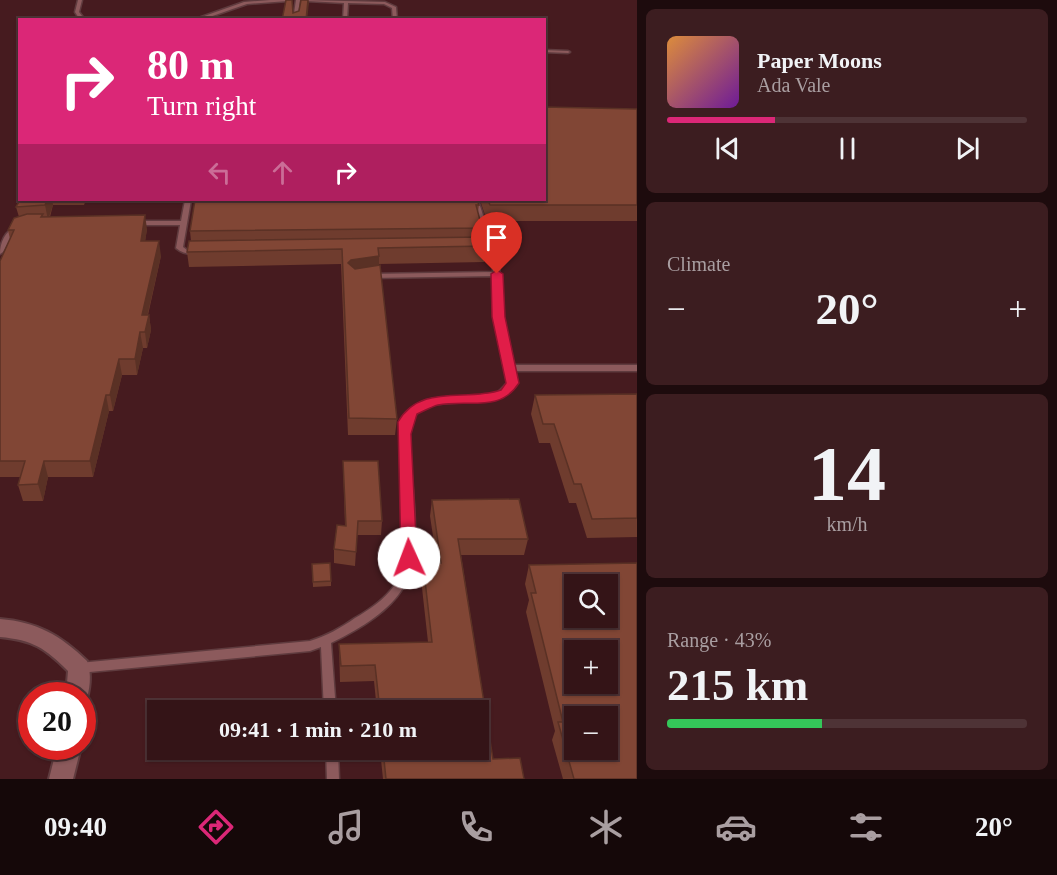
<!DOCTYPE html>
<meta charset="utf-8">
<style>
:root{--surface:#341417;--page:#3c1d20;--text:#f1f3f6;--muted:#a99ea1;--line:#4e3336;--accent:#db2777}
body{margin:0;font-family:"Times New Roman",serif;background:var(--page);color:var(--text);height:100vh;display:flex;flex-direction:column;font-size:22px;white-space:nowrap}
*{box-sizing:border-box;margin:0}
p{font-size:20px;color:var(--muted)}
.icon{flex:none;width:33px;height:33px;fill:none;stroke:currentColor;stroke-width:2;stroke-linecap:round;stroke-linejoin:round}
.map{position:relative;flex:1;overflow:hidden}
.panel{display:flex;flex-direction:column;gap:9px;padding:9px;background:#1d0b0d;width:420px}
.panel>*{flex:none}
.top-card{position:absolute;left:18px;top:18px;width:528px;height:183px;border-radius:0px;box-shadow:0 2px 4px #0004,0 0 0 2px var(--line);background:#db2777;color:#fff;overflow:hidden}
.buttons{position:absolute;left:564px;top:574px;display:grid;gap:12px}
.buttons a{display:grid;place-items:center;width:54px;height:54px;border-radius:0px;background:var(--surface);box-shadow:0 2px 4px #0004,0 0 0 2px var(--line);font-size:30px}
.speed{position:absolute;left:18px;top:682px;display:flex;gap:12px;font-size:30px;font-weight:700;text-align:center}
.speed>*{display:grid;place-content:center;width:78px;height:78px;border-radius:50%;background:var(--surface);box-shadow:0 2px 4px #0004,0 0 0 2px var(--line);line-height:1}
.speed .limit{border:9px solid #d22;background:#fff;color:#111}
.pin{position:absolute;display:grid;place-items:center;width:51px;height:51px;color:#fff;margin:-62px -26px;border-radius:50% 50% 50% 0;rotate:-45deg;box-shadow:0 0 6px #0007}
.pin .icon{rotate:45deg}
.me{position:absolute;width:66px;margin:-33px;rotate:358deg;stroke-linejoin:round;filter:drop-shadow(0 0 4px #0008)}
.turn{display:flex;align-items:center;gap:21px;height:126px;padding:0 30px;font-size:27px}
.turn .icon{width:78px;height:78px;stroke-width:2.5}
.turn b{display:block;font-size:42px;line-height:51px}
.lanes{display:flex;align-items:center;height:57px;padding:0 30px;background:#0003;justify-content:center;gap:30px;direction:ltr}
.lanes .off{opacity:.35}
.big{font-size:45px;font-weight:600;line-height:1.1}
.panel .card{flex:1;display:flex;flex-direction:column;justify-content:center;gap:9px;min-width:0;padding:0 21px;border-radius:9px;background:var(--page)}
.panel .dial{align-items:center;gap:0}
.dial b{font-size:78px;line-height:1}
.song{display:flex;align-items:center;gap:18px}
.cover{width:72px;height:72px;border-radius:9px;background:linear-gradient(135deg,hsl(30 70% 55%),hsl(280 70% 35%))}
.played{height:6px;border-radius:3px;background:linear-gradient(90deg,var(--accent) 30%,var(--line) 30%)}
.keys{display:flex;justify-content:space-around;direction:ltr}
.heat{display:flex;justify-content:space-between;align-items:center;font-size:33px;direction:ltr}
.charge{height:9px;border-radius:4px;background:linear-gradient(90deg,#34c759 43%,var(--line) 0)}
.trip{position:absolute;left:147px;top:700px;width:342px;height:60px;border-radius:0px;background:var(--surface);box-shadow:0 2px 4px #0004,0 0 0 2px var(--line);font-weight:600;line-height:60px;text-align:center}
.menu{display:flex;height:96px;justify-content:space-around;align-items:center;background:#150809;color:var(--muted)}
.menu .icon{width:42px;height:42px}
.menu .current{color:var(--accent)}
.menu b{font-size:27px;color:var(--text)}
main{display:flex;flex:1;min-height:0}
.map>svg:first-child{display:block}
</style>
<main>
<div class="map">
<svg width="637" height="779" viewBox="0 0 637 779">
<rect width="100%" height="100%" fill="#461b1f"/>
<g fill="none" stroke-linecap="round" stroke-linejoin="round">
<g stroke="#5f3b3e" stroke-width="3">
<g id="service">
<polygon points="78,0 82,0 79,12 85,20 80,20 75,12"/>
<polygon points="270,0 290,0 288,1 247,4 201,20 193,20 244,2"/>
<polygon points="296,0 300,0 297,20 293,20"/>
<polygon points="305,0 385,2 396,7 397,20 393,20 392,8 384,4 348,3 347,20 343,20 344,3 307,1"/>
<polygon points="544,50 568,51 570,52 568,53 544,52"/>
<path d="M 185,200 L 191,200 L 183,247 L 187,250 L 200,251 L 200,253 C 191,255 183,254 176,248 L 180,225 L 136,225 L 133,223 L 136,221 L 181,221 Z"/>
<path d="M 472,200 L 478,200 L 499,263 L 502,317 L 512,365 L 637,365 L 637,371 L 513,371 L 516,383 C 513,387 508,393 503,396 C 479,409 426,393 413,419 C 406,435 410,453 411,469 C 414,505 422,560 401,591 C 387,613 354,632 331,643 L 336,711 L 324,711 L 321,647 L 310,651 L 79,673 L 75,671 L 73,668 L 75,665 L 79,663 L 310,641 C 326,636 341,628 355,618 C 369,610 384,600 394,586 C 411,560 404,495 402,464 C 401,448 397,428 407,414 C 427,385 472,407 498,392 C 501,390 505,385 508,382 L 494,317 L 493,276 L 371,278 L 367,276 L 371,274 L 493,272 L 493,263 Z"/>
<path d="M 16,226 L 19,228 L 12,235 L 3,252 L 0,254 C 0,242 5,232 16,226 Z"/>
<polygon points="326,750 338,750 339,779 327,779"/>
</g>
</g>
<g stroke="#5f3b3e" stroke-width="4">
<g id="tertiary">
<path d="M 0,619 C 37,622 60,635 87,661 C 92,673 90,692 85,703 L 82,704 L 82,696 L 66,696 L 68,671 C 45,648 33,640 0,637 Z"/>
<polygon points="57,747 81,747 73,779 49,779"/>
</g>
</g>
<use href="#service" fill="#8c5a5c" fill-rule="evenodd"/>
<use href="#tertiary" fill="#8c5a5c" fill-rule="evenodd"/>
</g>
<g fill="#6f3c2e">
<polygon points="637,109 637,221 487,221 480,200 544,200"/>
<polygon points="20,200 86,200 84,205 53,205 50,217 147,229 145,241 161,256 148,315 149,315 151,330 147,348 143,348 137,375 122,375 113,411 109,411 93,477 48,477 43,501 23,501 18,485 21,477 0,477 0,261 10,239 8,230 19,217 16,207"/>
<polygon points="479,205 478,212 482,228 480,237 486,246 484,262 379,264 397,419 395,435 348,435 341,264 189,267 187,252 191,241 190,231"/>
<polygon points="637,394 637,537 587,538 576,503 569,503 550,443 539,443 531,414 535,395"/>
<polygon points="343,461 382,521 381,535 357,535 355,566 334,563 334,549 345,526"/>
<polygon points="432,500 528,539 524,555 461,555 493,759 524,779 383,779 380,750 478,750 478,711 377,711 374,681 340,682 339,644 428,642 421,579 423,563 437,563 430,516"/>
<polygon points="312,564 331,581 331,586 313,587"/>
<polygon points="529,565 637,779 563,779 552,740 555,731 526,612 529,600 525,584"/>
</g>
<g fill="#5a3125">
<polygon points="308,0 309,3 307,20 306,20"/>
<polygon points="47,200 52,200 53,205 48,220 45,205"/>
<polygon points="145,215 147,229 143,256 141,241"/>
<polygon points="159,241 161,256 144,330 142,315"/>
<polygon points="379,256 379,272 351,276 348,263 351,260"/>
<polygon points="149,315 151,330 147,348 145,332"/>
<polygon points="140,332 143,348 137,375 135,359"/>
<polygon points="119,359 122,375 113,411 110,395"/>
<polygon points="106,395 109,411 93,477 90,461"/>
<polygon points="44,461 48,477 43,501 38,484"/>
</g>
<g fill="#814635" stroke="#5a3125" stroke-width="1.5" fill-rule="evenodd">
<polygon points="286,0 292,0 293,13 299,11 301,0 308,0 306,20 282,20"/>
<polygon points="544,107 637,109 637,205 490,205 488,200 544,200"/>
<polygon points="20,200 47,200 45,205 16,207"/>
<polygon points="195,200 477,200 479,205 476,205 482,228 190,231"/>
<polygon points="27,214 43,214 41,217 145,215 141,241 159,241 142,315 149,315 145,332 140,332 135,359 119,359 110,395 106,395 90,461 44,461 38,484 18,485 25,461 0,461 0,261 14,230 8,230 14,218"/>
<polygon points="484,237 486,246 378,248 379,256 351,260 348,263 355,269 380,265 397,419 349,418 342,249 187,252 189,241"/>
<polygon points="637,394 637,518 592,519 581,484 574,484 554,424 543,424 535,395"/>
<polygon points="343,461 378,461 382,521 358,521 356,552 334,549 337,525 346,526"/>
<polygon points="519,499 528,539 458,539 493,759 520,758 524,779 386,779 383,750 478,750 478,711 380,711 375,665 341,666 339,644 432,642 423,563 441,563 432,500"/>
<polygon points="330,563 331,581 313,582 312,564"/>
<path d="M 637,563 L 637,779 L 574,779 L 558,722 L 563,722 L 531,593 L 536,593 L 529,565 ZM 574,585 L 608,585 L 608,618 L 574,618 ZM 574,651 L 608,651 L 608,684 L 574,684 ZM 574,717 L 608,717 L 608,750 L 574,750 Z"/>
</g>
<path fill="#e11d48" stroke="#92132f" stroke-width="1.5" d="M 497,270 L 503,274 L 505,317 L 519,383 C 500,413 469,399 438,405 C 431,407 424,411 417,414 L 411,434 L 417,558 L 415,562 L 403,562 L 401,558 L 398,422 C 420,383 466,402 501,390 L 506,383 L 492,317 L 491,274 Z"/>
</svg>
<div class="buttons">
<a><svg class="icon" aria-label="search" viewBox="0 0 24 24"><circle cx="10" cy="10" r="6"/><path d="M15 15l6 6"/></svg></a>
<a>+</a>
<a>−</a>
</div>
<div class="speed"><div class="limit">20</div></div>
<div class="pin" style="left:497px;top:274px;background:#d93025"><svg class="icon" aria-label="arrive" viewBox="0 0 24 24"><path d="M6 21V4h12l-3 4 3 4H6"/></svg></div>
<svg class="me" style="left:409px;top:558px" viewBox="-20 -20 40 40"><circle r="19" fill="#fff"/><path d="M0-13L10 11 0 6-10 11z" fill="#e11d48"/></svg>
<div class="trip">09:41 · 1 min · 210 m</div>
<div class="top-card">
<div class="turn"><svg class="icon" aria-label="right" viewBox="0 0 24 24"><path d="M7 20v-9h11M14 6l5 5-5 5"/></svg><div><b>80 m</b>Turn right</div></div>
<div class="lanes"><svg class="icon off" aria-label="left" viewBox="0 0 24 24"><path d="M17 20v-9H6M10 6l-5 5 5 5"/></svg><svg class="icon off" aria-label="ahead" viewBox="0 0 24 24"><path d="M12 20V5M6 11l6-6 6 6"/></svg><svg class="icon" aria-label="right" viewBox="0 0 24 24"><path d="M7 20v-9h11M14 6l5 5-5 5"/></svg></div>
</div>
</div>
<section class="panel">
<div class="card">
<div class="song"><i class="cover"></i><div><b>Paper Moons</b><p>Ada Vale</p></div></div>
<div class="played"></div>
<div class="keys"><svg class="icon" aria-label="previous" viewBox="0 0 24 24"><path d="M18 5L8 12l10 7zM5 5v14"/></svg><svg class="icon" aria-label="pause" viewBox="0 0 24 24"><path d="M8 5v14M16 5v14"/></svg><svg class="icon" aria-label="next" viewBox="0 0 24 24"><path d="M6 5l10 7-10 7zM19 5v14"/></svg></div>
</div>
<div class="card"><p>Climate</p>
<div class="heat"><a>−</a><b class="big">20°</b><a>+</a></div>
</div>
<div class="card dial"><b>14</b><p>km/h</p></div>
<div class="card"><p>Range · 43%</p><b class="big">215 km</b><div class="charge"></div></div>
</section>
</main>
<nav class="menu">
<b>09:40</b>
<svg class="icon current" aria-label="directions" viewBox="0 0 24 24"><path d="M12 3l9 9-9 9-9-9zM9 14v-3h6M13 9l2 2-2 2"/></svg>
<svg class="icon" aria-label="music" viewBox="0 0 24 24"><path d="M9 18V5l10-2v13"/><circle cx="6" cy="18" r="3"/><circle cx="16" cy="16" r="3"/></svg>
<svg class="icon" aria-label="phone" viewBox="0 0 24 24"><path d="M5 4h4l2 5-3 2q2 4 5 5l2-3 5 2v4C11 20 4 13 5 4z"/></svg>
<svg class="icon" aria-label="climate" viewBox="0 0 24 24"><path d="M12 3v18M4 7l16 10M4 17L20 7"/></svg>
<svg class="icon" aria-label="car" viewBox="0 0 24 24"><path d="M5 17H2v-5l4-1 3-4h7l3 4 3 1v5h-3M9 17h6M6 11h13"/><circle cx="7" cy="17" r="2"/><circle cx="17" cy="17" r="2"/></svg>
<svg class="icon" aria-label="filters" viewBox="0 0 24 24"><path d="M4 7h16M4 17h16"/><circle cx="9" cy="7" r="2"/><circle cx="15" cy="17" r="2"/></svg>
<b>20°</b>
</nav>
